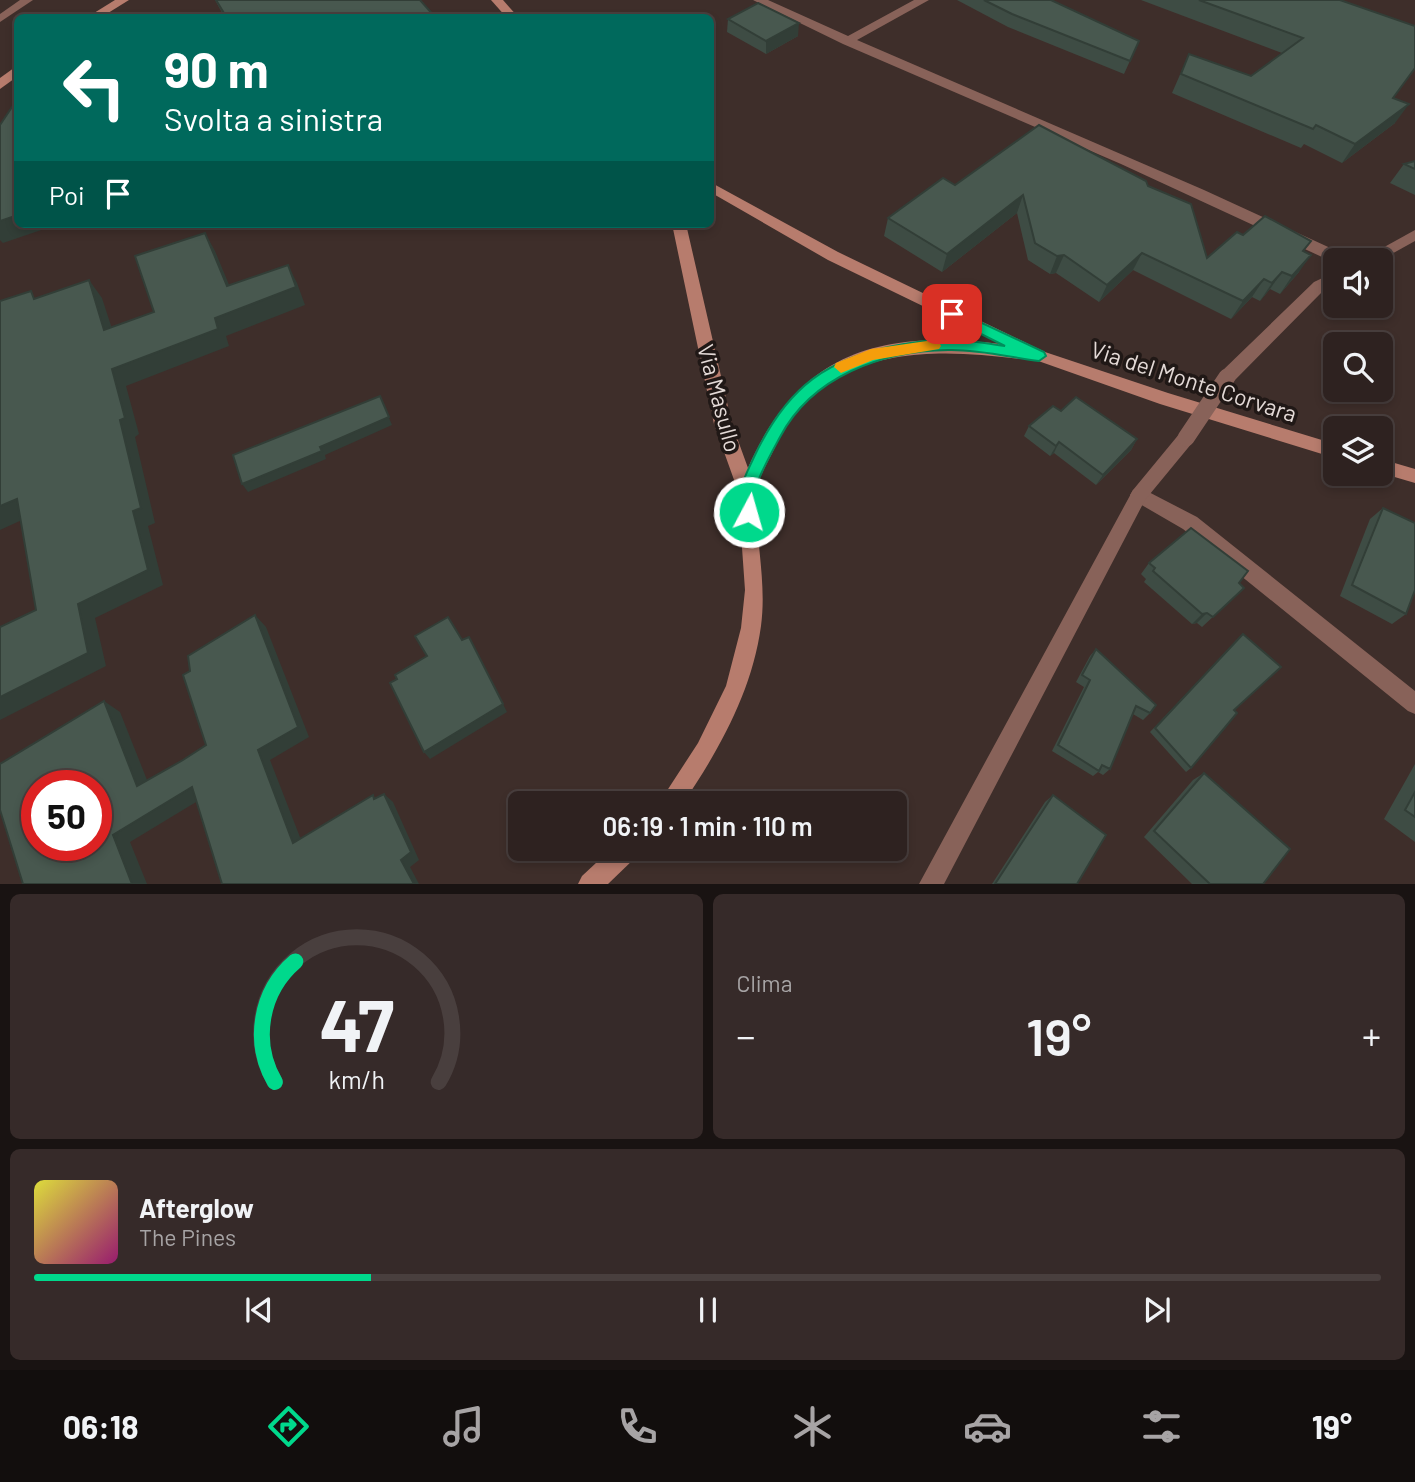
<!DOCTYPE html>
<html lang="it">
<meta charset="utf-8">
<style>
:root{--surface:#2e2220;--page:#362a29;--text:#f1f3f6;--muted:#a7a4a5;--line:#493f3e;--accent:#00d98c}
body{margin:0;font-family:Barlow,sans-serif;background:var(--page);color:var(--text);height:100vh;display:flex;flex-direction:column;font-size:26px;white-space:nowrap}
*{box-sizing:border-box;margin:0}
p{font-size:23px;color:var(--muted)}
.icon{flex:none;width:38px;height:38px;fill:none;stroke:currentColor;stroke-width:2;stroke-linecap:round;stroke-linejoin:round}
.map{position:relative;height:884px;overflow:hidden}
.sheet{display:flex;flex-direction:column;gap:10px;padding:10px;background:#191312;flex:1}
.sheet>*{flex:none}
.top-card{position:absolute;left:14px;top:14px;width:700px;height:214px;border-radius:10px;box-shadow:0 4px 10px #0003,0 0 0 2px var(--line);background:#00695c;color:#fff;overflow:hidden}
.controls{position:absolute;left:1323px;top:248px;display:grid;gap:14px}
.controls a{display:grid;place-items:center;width:70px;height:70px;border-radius:10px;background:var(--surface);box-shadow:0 4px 10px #0003,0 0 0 2px var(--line);font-size:35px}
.speed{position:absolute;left:21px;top:770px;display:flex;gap:14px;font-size:35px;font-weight:700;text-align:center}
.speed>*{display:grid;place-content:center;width:91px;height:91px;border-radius:50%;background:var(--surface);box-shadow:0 4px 10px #0003,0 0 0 2px var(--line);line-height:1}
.speed .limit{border:10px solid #d22;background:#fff;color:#111}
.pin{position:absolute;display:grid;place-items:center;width:60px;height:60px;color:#fff;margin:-30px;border-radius:14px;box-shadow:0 4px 10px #0006}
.me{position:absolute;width:77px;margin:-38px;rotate:6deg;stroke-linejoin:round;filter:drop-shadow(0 0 5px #0008)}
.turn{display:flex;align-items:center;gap:24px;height:147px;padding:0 35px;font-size:32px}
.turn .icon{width:91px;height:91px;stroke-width:2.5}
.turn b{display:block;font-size:49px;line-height:60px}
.then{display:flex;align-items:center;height:66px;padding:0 35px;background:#0003;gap:14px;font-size:26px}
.big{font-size:52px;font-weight:600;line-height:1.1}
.sheet .card{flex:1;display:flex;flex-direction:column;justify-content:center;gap:10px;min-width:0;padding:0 24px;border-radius:10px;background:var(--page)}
.sheet .dial{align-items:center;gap:0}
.dial svg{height:182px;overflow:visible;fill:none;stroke:var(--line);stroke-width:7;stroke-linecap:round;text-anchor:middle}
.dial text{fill:var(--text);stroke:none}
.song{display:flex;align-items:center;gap:21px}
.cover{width:84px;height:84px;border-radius:10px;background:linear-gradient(135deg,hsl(60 70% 55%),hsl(320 70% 35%))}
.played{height:7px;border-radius:4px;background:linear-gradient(90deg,var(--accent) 25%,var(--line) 25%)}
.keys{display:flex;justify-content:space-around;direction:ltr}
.heat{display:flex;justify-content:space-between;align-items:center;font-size:38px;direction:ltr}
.sheet .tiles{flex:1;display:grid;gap:10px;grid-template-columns:1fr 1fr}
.card:last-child{grid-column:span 2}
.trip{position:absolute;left:508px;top:791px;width:399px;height:70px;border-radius:10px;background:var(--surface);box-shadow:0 4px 10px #0003,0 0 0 2px var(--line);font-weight:600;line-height:70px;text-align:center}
.dock{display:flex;height:112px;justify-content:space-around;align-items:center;background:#120e0d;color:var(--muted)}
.dock .icon{width:49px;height:49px}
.dock .active{color:var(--accent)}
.dock b{font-size:32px;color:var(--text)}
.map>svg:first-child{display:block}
</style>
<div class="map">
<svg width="1415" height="884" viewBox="0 0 1415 884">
<rect width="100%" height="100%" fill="#3e2e2a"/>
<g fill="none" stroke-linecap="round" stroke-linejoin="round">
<g fill="#886259" fill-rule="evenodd">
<polygon points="20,0 33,0 0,22 0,14"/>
<polygon points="1139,487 1197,517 1415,691 1415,714 1408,711 1183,529 1133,500 1130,495 1133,490"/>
</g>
<g fill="#886259" fill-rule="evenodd">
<polygon points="753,0 768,0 848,36 914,0 929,0 857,40 1204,190 1350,257 1352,261 1335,263 1121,164 843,44"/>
<polygon points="1415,230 1415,241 1379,261 1359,261"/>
<polygon points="1335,272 1335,284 1324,290 1233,382 1221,382 1219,377 1221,372 1314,282"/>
<polygon points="1186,431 1192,433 1195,438 1192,443 1145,500 944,884 919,884 1133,490 1180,433"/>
</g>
<g fill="#b77c6d" fill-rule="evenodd">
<polygon points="115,0 129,0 100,18 86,18"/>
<polygon points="491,0 503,0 519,18 507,18"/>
<polygon points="18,65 18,76 0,89 0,78"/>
<path d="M 710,182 L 838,252 L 1045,352 L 1168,393 L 1335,444 L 1335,458 L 1160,404 L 1027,357 L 1021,359 C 926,347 825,346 776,445 C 770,458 757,479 756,494 C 755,538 767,581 761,626 C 752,691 720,749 683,803 L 659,803 L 698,743 L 726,686 L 741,628 L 745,590 L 738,491 L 714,424 L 672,224 L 686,224 L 732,424 L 748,468 C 799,352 880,329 1001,344 L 828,260 L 710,192 Z"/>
<polygon points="1381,459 1415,469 1415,483 1381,473"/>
<polygon points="611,849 640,849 636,857 608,884 578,884 582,876"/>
</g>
<polyline stroke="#886259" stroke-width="17" points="1186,438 1227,377"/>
</g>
<g fill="#3e4c44">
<polygon points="215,0 420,0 436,18 225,18"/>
<polygon points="957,0 1051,0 1139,41 1124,74 1008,27"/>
<polygon points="1141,0 1340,0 1394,98 1395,123 1342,163 1304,144 1301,148 1172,93 1189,54 1251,76 1282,53"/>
<polygon points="728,19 798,36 766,54 727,32"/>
<polygon points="1415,161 1415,195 1390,183 1404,164"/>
<polygon points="955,185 1148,186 1207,258 1243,235 1311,241 1304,251 1299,272 1280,294 1270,289 1260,301 1252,297 1231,319 1133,270 1099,302 1056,273 1050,274 1028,260 1017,213 942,272 884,236 888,218"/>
<polygon points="1061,411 1137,439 1131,450 1096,485 1054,453 1050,456 1024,436 1029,426"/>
<polygon points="1383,508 1406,614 1392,624 1340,596 1370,519"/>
<polygon points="1149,563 1239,583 1244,588 1202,627 1197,623 1192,624 1144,582 1146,579 1141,574"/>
<polygon points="1243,634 1234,710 1191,768 1186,772 1150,732"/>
<polygon points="1096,649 1150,713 1143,720 1133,714 1110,769 1103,775 1098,772 1093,776 1052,751 1084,687 1076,682 1090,656"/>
<polygon points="1415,764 1415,842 1384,819"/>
<polygon points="1204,773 1263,884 1192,884 1144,837 1193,780"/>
<polygon points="1053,795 1077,884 992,884 1045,802"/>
</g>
<g fill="#323e37">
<polygon points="799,23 798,36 766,54 766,41"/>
<polygon points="1409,104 1395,123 1342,163 1355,144"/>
<polygon points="1023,195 1017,213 942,272 947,254"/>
<polygon points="18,215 18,224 59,224 3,243 0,240 0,221"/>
<polygon points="205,233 215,251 237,304 227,286"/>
<polygon points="1142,253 1133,270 1099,302 1107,285"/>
<polygon points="1064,255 1056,273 1050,274 1057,256"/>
<polygon points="1311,255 1299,272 1280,294 1292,276"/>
<polygon points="288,265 297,283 305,305 226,336 229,346 126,386 139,434 135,437 155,523 148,526 163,585 95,618 106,666 0,720 0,697 78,604 133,511 112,369 215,318"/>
<polygon points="1282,272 1270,289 1260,301 1272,283"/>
<polygon points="1264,279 1252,297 1231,319 1243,301"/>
<polygon points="89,280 102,298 118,347 104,330"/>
<polygon points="380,396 392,425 325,455 326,459 248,492 242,484 320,447"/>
<polygon points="1137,439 1131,450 1096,485 1103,475"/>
<polygon points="1059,442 1054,453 1050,456 1056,446"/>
<polygon points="17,499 35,514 0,530 0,506"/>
<polygon points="1207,613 1197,623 1192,624 1202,614"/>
<polygon points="255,615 266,627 309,737 270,760 305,850 293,843 258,750"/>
<polygon points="104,701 120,712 153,795 137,786"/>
<polygon points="503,704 507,712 430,759 424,752"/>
<polygon points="192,787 206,796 130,842 147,884 132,884 113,835"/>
<polygon points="384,794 393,802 419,860 410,867 419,884 414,884 401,860"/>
</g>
<g fill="#48584f" stroke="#323e37" stroke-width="2" fill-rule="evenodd">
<polygon points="216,0 420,0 436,18 227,18"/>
<polygon points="984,0 1051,0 1139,41 1130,61 1012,14"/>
<polygon points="1199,0 1340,0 1415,26 1415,68 1393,98 1409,104 1355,144 1316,125 1313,129 1181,74 1189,54 1251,76 1303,38"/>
<polygon points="758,3 799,23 766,41 728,19"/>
<polygon points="18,98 18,215 0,221 0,125"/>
<polygon points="1039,125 1146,181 1148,186 1191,204 1207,258 1237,232 1243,235 1265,216 1311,241 1303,251 1311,255 1292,276 1282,272 1272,283 1264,279 1243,301 1142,253 1107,285 1064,255 1057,256 1035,243 1023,195 947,254 888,218 943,178 955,185"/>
<polygon points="1415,161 1415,169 1404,164"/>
<polygon points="205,233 227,286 288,265 296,287 215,318 218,329 112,369 125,418 120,420 141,508 133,511 148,570 78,604 88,653 0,697 0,627 36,610 17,499 0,506 0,301 31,291 34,299 89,280 104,330 154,312 135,256"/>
<polygon points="380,396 389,417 320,447 322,451 242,484 233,455"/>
<polygon points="1076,397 1137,439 1103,475 1059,442 1056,446 1029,426 1053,406 1061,411"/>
<polygon points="1383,508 1415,523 1415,590 1406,614 1352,585"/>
<polygon points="1191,528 1248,571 1239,583 1244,588 1213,617 1207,613 1202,614 1153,571 1155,568 1149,563"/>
<path d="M 255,615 L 298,727 L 258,750 L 293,843 L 373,795 L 374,799 L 384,794 L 411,852 L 401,860 L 414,884 L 222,884 L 192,787 L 113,835 L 132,884 L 23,884 L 0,810 L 0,764 L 104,701 L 137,786 L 183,760 L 206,745 L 183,675 L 190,671 L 188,656 ZM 37,786 L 96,786 L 96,845 L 37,845 Z"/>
<polygon points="448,617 462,640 469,637 503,704 424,752 390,683 397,679 395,675 427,656 415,636"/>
<polygon points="1243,634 1281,667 1234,710 1237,713 1191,768 1155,728"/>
<polygon points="1096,649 1156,705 1150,713 1136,706 1110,769 1102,765 1099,771 1058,745 1090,680 1082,675"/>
<polygon points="1204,773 1290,849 1263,884 1210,884 1154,831"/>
<polygon points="1415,792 1415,817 1405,810"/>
<polygon points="1053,795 1106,835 1077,884 995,884"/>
</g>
<path fill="#00d98c" stroke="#008d5b" stroke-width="2" d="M 952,309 L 1044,352 L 1046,356 L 1039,361 C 1009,357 977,349 948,350 C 882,351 812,376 780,437 C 773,450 757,478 755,491 C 754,501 760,508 755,517 L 749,519 L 743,517 C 733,496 745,477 754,457 C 787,387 827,357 904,344 C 919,342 936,338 952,339 C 969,340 987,344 1005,346 L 947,317 L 944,314 Z"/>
<polygon fill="#f59e0b" points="934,340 939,342 941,346 939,349 873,360 841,373 834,367 836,363 871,349"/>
<g text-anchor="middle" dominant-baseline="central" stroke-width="7" stroke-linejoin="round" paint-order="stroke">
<g font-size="23" fill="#e4dad7" stroke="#201816">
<text transform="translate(1194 381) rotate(18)">Via del Monte Corvara</text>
<text transform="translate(720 398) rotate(75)">Via Masullo</text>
</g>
</g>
</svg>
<div class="controls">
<a><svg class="icon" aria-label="sound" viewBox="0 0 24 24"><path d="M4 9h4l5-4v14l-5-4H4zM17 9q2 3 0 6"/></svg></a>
<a><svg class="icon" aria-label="search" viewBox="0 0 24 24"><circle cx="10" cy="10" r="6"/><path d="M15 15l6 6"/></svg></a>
<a><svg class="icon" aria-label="layers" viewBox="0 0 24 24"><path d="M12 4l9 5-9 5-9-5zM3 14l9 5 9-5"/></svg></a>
</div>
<div class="speed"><div class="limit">50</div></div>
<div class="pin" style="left:952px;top:314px;background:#d93025"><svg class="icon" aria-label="arrive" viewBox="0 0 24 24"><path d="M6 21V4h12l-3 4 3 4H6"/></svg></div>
<svg class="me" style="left:749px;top:512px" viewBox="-20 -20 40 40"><circle r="17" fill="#00d98c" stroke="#fff" stroke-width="3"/><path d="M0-11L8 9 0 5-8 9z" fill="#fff"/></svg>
<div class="trip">06:19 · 1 min · 110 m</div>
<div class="top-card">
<div class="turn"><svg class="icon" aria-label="left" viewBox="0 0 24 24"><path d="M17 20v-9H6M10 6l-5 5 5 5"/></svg><div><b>90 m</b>Svolta a sinistra</div></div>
<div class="then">Poi<svg class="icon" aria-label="arrive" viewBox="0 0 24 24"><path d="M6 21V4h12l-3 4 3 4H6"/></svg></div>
</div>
</div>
<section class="sheet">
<div class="tiles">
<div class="card dial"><svg viewBox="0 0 100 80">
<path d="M14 69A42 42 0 1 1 86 69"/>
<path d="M14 69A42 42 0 0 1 23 16" stroke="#00d98c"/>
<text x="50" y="56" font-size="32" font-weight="700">47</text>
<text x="50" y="72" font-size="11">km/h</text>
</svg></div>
<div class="card"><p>Clima</p>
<div class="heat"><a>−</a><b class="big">19°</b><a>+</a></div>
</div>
<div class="card">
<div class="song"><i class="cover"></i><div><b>Afterglow</b><p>The Pines</p></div></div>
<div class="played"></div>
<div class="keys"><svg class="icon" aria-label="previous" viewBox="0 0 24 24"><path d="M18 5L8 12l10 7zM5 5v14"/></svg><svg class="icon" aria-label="pause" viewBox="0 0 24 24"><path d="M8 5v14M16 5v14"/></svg><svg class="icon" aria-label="next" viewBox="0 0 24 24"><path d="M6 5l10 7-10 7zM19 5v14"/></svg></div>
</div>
</div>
</section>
<nav class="dock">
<b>06:18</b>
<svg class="icon active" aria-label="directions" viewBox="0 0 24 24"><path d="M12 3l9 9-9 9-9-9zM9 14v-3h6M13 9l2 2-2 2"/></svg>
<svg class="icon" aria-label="music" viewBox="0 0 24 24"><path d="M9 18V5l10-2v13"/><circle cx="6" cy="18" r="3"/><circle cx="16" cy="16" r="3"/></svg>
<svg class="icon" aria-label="phone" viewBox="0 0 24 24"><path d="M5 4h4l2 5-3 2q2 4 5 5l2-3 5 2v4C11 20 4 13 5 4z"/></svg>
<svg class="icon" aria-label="climate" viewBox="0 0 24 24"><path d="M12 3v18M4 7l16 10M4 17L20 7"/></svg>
<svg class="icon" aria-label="car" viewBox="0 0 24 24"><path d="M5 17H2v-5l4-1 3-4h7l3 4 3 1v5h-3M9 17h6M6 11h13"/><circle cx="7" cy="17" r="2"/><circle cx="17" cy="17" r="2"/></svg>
<svg class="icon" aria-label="filters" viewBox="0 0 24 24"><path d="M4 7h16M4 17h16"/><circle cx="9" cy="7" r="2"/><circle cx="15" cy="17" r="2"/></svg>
<b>19°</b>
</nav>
